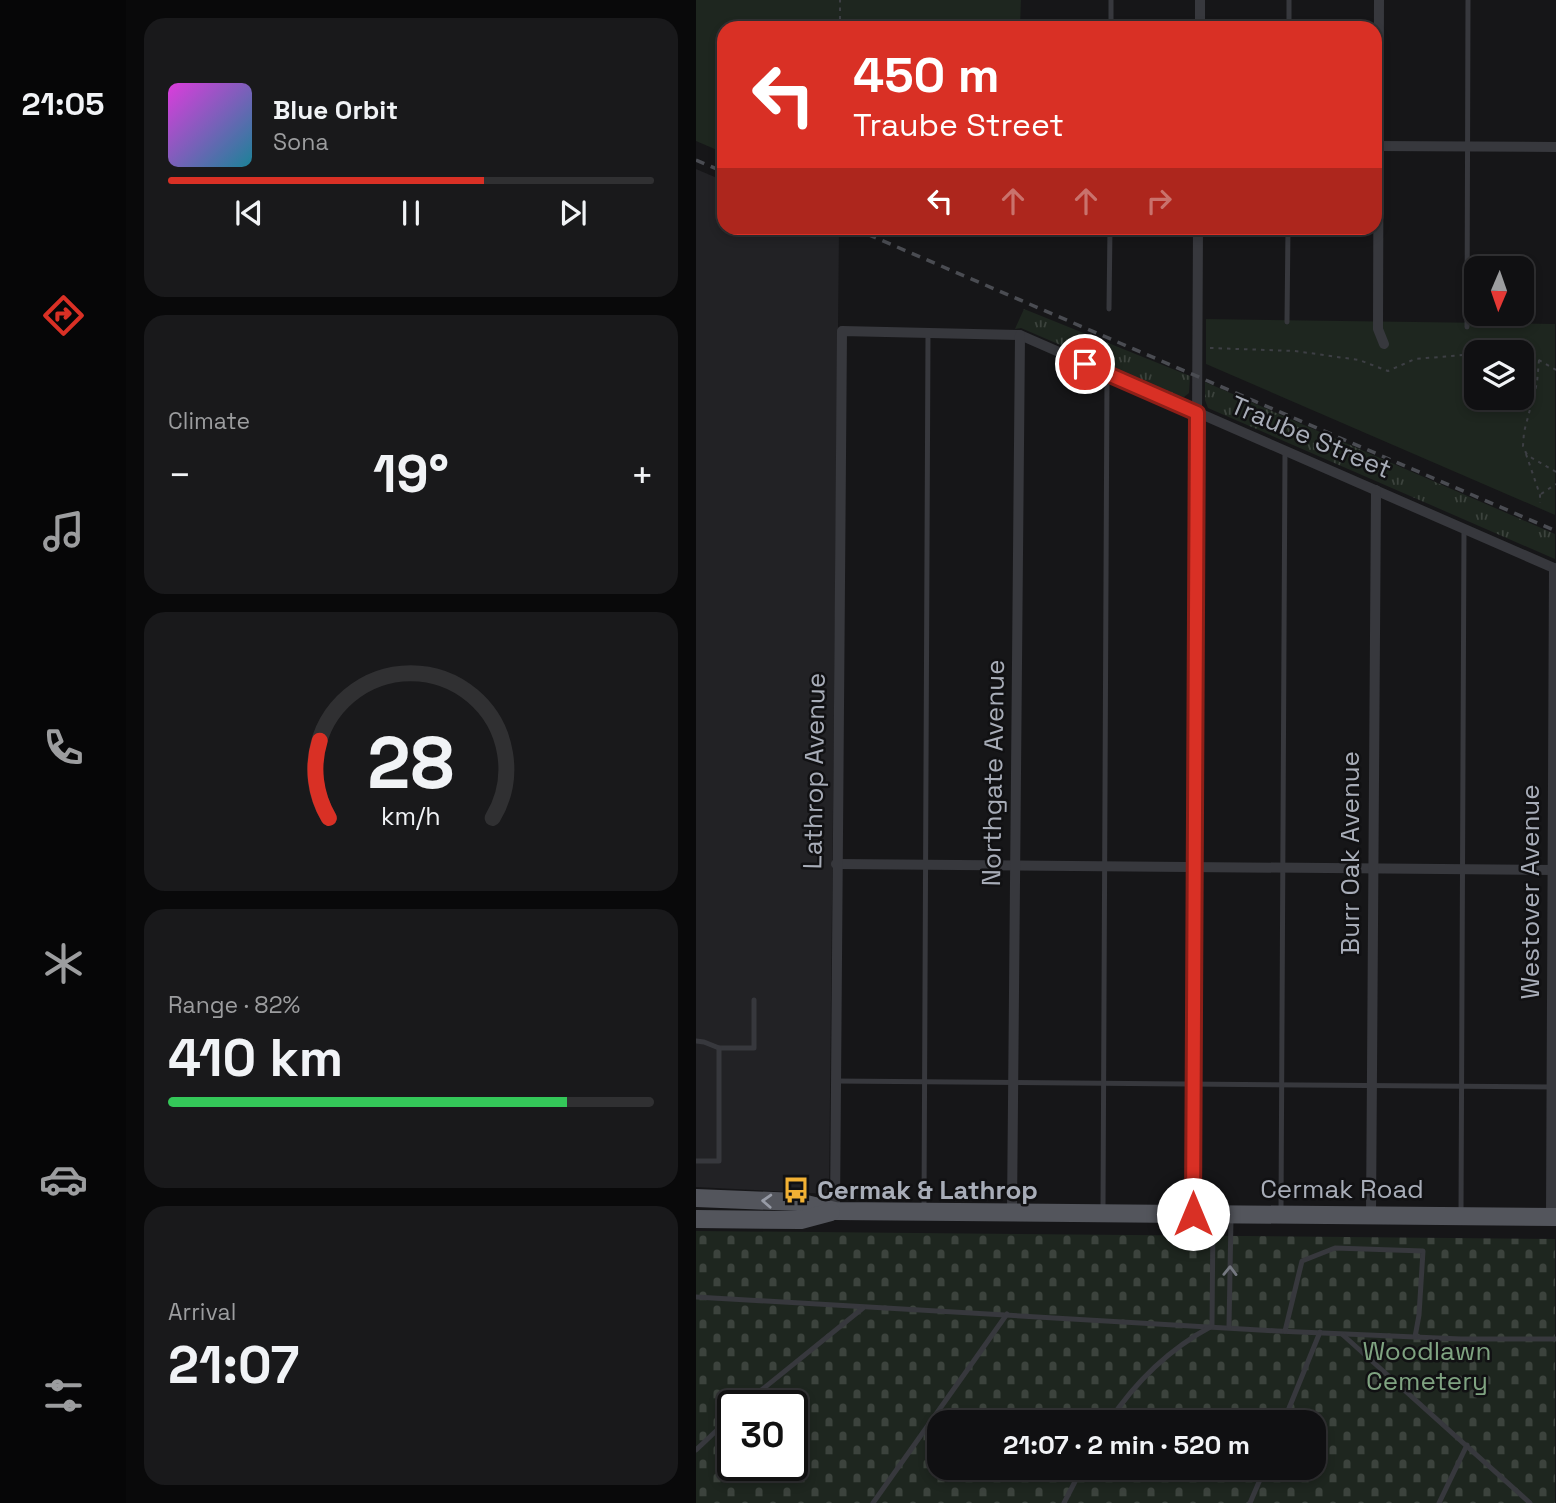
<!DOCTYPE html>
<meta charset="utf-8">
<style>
:root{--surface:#101012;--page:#19191b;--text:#f1f3f6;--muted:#9c9d9f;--line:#303032;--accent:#d93025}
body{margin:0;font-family:"Space Grotesk",sans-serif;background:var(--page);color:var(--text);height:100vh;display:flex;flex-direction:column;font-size:26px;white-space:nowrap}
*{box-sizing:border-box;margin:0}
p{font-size:23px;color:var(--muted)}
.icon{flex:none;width:38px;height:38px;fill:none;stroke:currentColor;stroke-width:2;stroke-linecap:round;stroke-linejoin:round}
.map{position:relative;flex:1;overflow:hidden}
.panel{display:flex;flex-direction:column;gap:18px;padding:18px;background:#09090a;width:570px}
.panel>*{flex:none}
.top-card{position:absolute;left:21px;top:21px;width:665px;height:214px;border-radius:21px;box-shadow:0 4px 10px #0003,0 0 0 2px var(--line);background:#d93025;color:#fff;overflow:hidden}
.needle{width:46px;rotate:182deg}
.tools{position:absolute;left:768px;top:256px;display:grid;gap:14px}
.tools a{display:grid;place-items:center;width:70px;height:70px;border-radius:14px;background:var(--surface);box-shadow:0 4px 10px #0003,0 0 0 2px var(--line);font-size:35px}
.speed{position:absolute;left:21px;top:1390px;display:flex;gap:14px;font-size:35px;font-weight:700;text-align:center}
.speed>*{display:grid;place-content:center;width:91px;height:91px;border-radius:50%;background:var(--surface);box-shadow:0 4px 10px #0003,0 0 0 2px var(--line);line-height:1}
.speed .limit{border:4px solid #111;border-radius:10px;background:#fff;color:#111}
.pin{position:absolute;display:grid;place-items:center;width:60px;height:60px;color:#fff;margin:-30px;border:4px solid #fff;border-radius:50%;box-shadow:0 2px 7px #0007}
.me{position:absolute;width:77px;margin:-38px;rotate:0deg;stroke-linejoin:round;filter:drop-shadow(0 0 5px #0008)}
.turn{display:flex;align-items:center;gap:24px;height:147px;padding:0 21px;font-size:32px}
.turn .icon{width:91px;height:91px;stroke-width:2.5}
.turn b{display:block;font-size:49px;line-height:60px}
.lanes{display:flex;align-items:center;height:66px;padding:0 21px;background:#0003;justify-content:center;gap:35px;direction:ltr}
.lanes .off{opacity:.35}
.big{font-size:52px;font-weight:800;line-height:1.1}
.panel .card{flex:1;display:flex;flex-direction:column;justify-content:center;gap:10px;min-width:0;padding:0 24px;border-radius:21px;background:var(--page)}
.panel .dial{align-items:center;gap:0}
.dial svg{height:182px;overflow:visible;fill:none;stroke:var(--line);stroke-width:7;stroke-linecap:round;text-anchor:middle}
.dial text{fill:var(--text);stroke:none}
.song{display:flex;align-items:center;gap:21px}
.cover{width:84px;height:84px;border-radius:10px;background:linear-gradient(135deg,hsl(300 70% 55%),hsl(190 70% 35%))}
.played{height:7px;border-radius:4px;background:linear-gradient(90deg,var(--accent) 65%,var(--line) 65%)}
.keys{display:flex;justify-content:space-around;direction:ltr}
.heat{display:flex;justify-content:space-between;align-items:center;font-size:38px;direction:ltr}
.charge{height:10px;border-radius:5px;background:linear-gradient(90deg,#34c759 82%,var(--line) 0)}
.trip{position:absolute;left:231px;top:1410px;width:399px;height:70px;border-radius:21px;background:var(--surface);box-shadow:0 4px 10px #0003,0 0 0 2px var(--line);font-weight:800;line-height:70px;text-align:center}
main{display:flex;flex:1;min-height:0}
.menu{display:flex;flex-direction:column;width:126px;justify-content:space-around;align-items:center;background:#060607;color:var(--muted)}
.menu .icon{width:49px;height:49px}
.menu .current{color:var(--accent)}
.menu b{font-size:32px;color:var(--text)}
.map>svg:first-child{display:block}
</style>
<main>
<nav class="menu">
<b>21:05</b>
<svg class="icon current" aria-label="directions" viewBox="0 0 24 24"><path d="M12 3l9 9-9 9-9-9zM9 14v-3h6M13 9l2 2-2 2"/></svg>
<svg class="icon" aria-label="music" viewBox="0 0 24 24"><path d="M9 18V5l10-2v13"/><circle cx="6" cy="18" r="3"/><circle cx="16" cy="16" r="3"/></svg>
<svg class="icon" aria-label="phone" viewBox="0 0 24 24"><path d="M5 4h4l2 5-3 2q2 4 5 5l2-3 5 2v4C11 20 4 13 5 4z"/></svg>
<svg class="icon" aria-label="climate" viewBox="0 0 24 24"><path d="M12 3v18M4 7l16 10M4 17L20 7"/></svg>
<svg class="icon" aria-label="car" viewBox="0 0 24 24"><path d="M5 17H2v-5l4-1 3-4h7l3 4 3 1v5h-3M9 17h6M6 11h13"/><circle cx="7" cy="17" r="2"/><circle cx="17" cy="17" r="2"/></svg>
<svg class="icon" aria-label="filters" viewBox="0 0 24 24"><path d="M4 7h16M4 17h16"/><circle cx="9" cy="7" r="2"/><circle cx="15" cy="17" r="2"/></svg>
</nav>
<section class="panel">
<div class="card">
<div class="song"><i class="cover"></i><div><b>Blue Orbit</b><p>Sona</p></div></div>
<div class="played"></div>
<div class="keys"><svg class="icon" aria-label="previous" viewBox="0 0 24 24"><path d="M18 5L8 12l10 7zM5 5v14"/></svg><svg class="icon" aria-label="pause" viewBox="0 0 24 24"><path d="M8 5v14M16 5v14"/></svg><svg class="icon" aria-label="next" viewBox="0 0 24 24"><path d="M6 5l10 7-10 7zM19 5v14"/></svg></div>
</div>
<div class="card"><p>Climate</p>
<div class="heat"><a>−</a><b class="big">19°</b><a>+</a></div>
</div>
<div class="card dial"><svg viewBox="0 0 100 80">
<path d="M14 69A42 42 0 1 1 86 69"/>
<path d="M14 69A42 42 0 0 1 10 35" stroke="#d93025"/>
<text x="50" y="56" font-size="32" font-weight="700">28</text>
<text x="50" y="72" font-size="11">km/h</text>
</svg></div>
<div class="card"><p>Range · 82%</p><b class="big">410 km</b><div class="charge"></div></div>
<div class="card"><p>Arrival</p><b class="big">21:07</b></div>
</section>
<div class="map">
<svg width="860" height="1503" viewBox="0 0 860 1503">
<defs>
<pattern id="grass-tufts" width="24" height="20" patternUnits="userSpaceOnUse" patternTransform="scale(1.75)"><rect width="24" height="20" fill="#1e261f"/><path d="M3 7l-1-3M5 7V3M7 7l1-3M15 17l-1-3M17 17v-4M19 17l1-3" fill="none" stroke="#3c433d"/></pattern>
<pattern id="cemetery-stones" width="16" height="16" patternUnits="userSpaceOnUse" patternTransform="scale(1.75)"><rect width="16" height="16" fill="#1e261f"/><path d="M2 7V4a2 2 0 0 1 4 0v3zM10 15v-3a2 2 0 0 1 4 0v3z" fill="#3c433d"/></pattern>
</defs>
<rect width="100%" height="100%" fill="#161618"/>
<polygon fill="#222225" points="0,169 28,181 28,228 135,228 143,231 133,1194 0,1187"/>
<g fill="url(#grass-tufts)">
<polygon points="328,309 494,376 493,393 488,397 483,396 325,328 319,329"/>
<polygon points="509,382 859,534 859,559 512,408 509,400"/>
</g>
<path fill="url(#cemetery-stones)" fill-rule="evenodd" d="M 0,1231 L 859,1239 L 859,1503 L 0,1503 ZM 37,1405 L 96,1405 L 96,1465 L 37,1465 ZM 243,1423 L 618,1423 L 618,1468 L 243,1468 Z"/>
<g fill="#1e261f" fill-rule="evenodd">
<polygon points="0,0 325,0 324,28 28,28 28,153 0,141"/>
<path d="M 510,319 L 859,324 L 859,515 L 510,364 ZM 780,352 L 826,352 L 826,397 L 780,397 Z"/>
</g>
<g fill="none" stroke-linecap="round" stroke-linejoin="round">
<g stroke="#3d3f44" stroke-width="2" stroke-dasharray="3.5 5" stroke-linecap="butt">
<polyline points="144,28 144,0"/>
<polyline points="514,348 599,351 663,360 692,371 719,359 780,354"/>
<polyline points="826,356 843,360 860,370"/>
<polyline points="843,360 841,383 828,432 827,446 830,453 836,458 860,472"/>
<polyline points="830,454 844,495 844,503"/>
<polyline points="845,494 860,484"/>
</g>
<g stroke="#37383d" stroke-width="5">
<polyline points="415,28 415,0"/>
<polyline points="593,28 593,0"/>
<polyline points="413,309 414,228"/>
<polyline points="591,322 592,228"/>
<polyline points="771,327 772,0"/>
<polyline points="0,1041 8,1042 23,1048 58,1048 58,1000"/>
<polyline points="139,1081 857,1087"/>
<polyline points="0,1161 23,1161 23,1048"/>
<polyline points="228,1208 232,333"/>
<polyline points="407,1210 411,373"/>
<polyline points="585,1211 589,451"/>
<polyline points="765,1212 768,529"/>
<polyline points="0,1297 581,1331 765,1339 860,1339"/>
<polyline points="533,1327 535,1218"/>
<polyline points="589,1331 606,1261 639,1248 727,1251 723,1315 719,1337"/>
<polyline points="647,1335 834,1503"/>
<polyline points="47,1405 167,1308"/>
<path d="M 412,1423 C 439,1382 473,1349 516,1326 L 517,1218"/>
<polyline points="587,1423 624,1332"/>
<polyline points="0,1450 37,1415"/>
<polyline points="177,1503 311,1314"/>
<polyline points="368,1503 386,1468"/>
<polyline points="554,1503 569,1468"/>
<polyline points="743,1503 771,1445"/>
</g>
<g stroke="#37383d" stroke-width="10">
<polyline points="683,0 682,329 688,344"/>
<polyline points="504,28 504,0"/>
<polyline points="679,146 860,147"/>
<polyline points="140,864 860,870"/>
<polyline points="139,1211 146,331 324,335 860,569"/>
<polyline points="316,1212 324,335"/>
<polyline points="497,1214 502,228"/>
<polyline points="675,1216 680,490"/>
<polyline points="855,1216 858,568"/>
</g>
<g stroke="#53555c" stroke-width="18">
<polyline points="0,1198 102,1202 139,1211 860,1217"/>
<polyline points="0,1219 105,1220 135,1212"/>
</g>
<g stroke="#4a4c52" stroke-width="3.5" stroke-dasharray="9 7" stroke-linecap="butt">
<polyline points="0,160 28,172"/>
<polyline points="157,228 860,531"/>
</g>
</g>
<defs><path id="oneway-chevron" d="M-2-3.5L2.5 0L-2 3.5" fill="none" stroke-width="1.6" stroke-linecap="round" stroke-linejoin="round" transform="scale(1.75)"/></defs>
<use stroke="#979ba6" href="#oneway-chevron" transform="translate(71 1201) rotate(-177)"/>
<use stroke="#757881" href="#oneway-chevron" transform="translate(534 1271) rotate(-89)"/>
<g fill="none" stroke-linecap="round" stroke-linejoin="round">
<g stroke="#8d1f18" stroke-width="18">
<polyline id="route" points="389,364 501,413 497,1214"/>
</g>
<use href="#route" stroke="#d93025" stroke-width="12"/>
</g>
<defs>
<g id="bus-bare" transform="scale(2.1)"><path d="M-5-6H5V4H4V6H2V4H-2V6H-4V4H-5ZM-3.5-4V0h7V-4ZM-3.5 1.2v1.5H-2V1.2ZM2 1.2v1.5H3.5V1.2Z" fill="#f2b134" stroke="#111113" stroke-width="2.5" paint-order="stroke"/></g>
</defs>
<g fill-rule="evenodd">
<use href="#bus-bare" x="100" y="1190"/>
</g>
<g text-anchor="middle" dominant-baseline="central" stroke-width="5" stroke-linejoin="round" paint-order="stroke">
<g font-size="26" fill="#a8adb8" stroke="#111113">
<text transform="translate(615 437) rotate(23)">Traube Street</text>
<text transform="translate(118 771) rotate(-89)">Lathrop Avenue</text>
<text transform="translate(297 773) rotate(-89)">Northgate Avenue</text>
<text transform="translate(654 853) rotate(-90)">Burr Oak Avenue</text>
<text transform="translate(834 892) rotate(-90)">Westover Avenue</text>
<text x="646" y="1189">Cermak Road</text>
</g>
<g font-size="26" font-weight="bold" fill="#a8adb8" stroke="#111113" text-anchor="start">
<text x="121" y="1190">Cermak &amp; Lathrop</text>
</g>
<g font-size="26" fill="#7fa381" stroke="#111113">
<text x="731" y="1351">Woodlawn<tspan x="731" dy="30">Cemetery</tspan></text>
</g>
</g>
</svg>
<div class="tools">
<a><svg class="needle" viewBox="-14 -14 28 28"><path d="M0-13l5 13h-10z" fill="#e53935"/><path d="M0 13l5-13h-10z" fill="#9c9d9f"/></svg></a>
<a><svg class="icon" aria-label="layers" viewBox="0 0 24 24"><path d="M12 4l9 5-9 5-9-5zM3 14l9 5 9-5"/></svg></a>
</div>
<div class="speed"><div class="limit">30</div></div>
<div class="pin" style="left:389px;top:364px;background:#d93025"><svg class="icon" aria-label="arrive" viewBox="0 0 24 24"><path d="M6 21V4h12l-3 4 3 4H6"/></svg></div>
<svg class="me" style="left:497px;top:1214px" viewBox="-20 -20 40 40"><circle r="19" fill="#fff"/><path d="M0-13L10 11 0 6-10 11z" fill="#d93025"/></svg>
<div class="trip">21:07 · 2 min · 520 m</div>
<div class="top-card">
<div class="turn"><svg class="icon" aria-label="left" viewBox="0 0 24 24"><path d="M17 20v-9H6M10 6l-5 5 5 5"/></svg><div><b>450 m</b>Traube Street</div></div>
<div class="lanes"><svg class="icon" aria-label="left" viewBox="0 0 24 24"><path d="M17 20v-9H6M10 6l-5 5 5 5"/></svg><svg class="icon off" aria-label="ahead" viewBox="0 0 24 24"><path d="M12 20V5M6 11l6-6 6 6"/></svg><svg class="icon off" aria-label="ahead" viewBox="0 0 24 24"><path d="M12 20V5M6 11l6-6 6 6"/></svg><svg class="icon off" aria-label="right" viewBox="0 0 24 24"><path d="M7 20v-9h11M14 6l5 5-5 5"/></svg></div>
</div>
</div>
</main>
